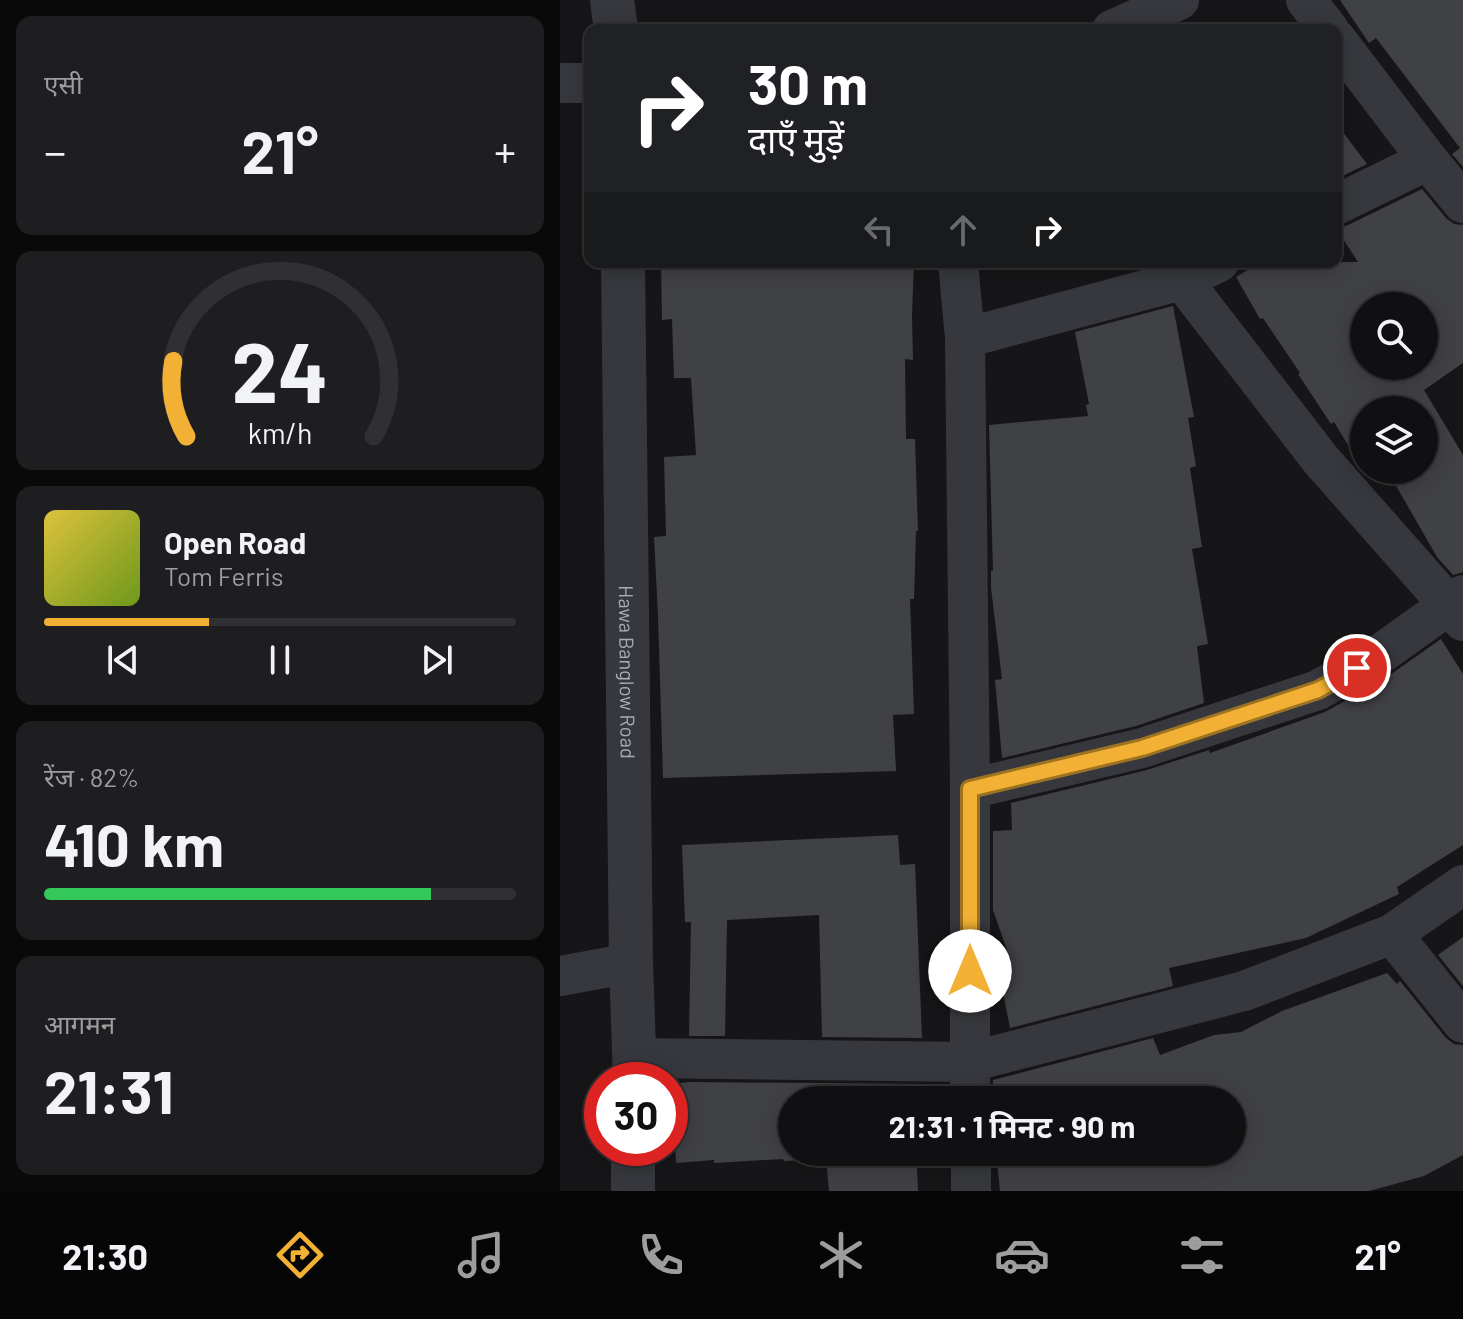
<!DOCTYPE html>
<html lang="hi">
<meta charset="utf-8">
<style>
:root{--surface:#101012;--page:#1e1e20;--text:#f1f3f6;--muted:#9c9d9f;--line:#303032;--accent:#f2b134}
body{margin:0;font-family:Barlow,"Noto Sans Devanagari",sans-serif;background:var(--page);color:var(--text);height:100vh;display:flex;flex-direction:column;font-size:30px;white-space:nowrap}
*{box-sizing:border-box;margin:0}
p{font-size:26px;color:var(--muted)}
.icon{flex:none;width:44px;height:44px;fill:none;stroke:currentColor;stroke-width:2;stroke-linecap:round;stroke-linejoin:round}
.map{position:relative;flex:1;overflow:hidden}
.drawer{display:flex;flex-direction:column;gap:16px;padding:16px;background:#09090a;width:560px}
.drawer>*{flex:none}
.banner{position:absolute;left:24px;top:24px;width:758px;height:244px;border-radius:16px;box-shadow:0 4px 20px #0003,0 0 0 2px var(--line);background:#202124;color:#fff;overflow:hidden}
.controls{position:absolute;left:790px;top:292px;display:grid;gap:16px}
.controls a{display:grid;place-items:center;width:88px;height:88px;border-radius:50%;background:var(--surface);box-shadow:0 4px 20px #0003,0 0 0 2px var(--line);font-size:40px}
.speed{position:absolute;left:24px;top:1062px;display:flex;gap:16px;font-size:40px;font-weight:700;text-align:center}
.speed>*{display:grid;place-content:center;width:104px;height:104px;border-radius:50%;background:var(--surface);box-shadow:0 4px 20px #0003,0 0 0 2px var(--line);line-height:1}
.speed .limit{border:12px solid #d22;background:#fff;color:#111}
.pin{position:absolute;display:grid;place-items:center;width:68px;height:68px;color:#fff;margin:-34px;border:4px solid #fff;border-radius:50%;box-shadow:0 2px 8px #0007}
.me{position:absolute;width:88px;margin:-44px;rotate:0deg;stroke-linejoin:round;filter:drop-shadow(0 0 6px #0008)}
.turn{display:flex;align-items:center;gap:28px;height:168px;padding:0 32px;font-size:36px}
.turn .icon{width:104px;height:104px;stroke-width:2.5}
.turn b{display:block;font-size:56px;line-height:68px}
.lanes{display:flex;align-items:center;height:76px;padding:0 32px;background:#0003;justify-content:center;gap:40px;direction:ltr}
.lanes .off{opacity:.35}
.big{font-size:60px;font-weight:700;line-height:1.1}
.drawer .card{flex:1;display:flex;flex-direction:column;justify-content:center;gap:12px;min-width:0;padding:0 28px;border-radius:16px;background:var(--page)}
.drawer .dial{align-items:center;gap:0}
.dial svg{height:208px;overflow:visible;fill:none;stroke:var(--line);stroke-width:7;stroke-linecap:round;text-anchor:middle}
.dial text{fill:var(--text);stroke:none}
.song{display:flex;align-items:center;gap:24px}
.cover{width:96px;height:96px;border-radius:12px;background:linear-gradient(135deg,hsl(50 70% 55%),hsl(80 70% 35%))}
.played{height:8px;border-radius:4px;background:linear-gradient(90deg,var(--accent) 35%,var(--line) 35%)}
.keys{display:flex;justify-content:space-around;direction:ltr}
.heat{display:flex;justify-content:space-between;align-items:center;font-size:44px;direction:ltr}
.charge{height:12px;border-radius:6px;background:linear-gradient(90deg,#34c759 82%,var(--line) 0)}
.trip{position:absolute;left:218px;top:1086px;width:468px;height:80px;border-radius:40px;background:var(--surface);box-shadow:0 4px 20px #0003,0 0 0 2px var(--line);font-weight:700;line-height:80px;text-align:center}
.menu{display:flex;height:128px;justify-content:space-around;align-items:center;background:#060607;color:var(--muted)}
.menu .icon{width:56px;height:56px}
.menu .selected{color:var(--accent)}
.menu b{font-size:36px;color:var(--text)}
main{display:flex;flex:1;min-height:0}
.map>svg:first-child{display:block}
</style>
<main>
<section class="drawer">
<div class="card"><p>एसी</p>
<div class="heat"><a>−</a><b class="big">21°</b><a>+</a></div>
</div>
<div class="card dial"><svg viewBox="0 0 100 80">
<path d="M14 69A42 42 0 1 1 86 69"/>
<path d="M14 69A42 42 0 0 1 9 40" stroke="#f2b134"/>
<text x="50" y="56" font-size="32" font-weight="700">24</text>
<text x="50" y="72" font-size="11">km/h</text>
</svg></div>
<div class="card">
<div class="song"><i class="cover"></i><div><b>Open Road</b><p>Tom Ferris</p></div></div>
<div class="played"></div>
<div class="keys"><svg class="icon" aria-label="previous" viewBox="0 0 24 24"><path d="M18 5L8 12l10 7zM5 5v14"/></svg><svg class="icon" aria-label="pause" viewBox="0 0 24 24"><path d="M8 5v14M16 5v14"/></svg><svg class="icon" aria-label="next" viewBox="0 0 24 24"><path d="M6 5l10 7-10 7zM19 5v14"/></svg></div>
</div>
<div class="card"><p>रेंज · 82%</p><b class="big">410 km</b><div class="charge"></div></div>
<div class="card"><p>आगमन</p><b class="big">21:31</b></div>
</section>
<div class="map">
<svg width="903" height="1191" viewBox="0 0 903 1191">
<rect width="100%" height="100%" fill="#161618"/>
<g fill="#404145" fill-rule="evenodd">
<polygon points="780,0 903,0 903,167 892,154 900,148 816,38 809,43"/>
<polygon points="776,123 807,164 776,179"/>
<path d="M 862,189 L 886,218 L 894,224 L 903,225 L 903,363 L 864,390 L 903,455 L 903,572 L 893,575 L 877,557 L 827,470 L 864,470 L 864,410 L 804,410 L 804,449 L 794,455 L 774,422 L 771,424 L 738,374 L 740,373 L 703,318 L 700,319 L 676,277 L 701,262 L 798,262 L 776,228 L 786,226 ZM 804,306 L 864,306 L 864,366 L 804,366 Z"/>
<polygon points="101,262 354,262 352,315 353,360 345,359 346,439 355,439 358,531 356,531 354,599 350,599 354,714 333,715 336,771 103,778 98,616 94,537 106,536 104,457 136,455 131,378 114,378 112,319 102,320"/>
<polygon points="613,306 634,417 628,418 636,466 630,468 642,547 632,549 648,644 637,646 644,703 576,726 442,758 435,680 442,679 431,588 431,571 433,571 429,425 528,416 526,405 529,404 515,332"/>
<polygon points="881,639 903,674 903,845 837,887 839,894 746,938 609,968 613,986 450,1028 435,952 447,950 433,910 433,831 452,830 451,803 587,770 649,750 650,753 765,712 827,677"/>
<polygon points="338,835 340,865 355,864 362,1038 262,1037 259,915 167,920 165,1036 129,1036 131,922 125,922 122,845"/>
<polygon points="903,937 903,986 878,955"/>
<polygon points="827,973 837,984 840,981 886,1038 894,1044 903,1045 903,1155 864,1176 809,1191 440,1191 436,1152 672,1152 672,1100 433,1100 433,1080 593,1038 600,1055 654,1035 681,1032 722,1011"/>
<polygon points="129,1082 363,1084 364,1100 232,1100 232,1152 360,1152 360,1167 357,1167 358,1191 269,1191 266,1159 224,1161 223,1159 154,1163 154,1160 116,1163 112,1084"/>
</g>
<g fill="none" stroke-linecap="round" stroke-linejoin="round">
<g stroke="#37383d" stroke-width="40">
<polyline points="746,0 769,30"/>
<polyline points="552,30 619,0"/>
<polyline points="776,39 868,160 903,203"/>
<polyline points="0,83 30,83"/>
<polyline points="776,205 868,160"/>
<polyline points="398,262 405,338 410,789 410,1100"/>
<polyline points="622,280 761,460 903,621"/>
<polyline points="405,338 622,280 659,262"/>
<polyline points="410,789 582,748 758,690 816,657 903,595"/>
<polyline points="832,934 903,1023"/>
<polyline points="0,976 71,963"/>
<polyline points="75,1058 410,1062 684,991 832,934 903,885"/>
<polyline points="411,1152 411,1191"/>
</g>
<g stroke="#37383d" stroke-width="44">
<polyline points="52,0 56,30"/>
<path id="s1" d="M 63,262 L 71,963 L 75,1080"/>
<polyline points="73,1191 73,1148"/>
</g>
</g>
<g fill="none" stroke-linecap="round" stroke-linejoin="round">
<g stroke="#9d7322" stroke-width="20">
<polyline id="route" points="410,971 410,789 582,748 758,690 797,668"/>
</g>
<use href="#route" stroke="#f2b134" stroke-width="14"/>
</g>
<g text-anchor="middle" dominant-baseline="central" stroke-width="8" stroke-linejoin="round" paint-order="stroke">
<g font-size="20" fill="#a8adb8" stroke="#111113">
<text stroke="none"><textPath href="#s1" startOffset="410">Hawa Banglow Road</textPath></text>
</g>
</g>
</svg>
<div class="controls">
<a><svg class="icon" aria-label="search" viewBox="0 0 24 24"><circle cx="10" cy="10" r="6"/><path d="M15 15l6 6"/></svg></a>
<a><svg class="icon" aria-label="layers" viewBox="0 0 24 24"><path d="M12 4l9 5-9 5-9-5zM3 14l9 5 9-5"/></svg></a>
</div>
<div class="speed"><div class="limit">30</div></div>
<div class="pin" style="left:797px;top:668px;background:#d93025"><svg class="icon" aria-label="arrive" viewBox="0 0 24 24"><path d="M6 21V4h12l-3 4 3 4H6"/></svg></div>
<svg class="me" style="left:410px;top:971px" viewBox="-20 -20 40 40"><circle r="19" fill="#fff"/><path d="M0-13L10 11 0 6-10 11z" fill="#f2b134"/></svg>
<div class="trip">21:31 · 1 मिनट · 90 m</div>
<div class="banner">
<div class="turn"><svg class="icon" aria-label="right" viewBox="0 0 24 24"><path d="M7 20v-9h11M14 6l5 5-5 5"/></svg><div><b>30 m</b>दाएँ मुड़ें</div></div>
<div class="lanes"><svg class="icon off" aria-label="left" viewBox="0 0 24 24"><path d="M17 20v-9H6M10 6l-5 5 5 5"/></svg><svg class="icon off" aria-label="ahead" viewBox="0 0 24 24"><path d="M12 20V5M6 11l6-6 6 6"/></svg><svg class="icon" aria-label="right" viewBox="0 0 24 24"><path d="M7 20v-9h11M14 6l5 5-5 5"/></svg></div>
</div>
</div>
</main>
<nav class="menu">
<b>21:30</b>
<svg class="icon selected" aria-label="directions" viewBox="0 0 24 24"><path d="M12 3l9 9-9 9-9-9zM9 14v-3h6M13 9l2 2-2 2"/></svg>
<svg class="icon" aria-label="music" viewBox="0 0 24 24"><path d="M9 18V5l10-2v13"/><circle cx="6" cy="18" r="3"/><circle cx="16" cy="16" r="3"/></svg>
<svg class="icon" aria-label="phone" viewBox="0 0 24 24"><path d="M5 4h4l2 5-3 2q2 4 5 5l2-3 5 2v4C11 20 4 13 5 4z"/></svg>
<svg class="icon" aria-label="climate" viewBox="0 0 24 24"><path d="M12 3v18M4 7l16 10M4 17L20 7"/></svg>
<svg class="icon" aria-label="car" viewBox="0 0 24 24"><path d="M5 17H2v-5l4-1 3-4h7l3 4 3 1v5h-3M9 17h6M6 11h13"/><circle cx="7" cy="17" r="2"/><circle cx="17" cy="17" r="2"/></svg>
<svg class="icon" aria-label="filters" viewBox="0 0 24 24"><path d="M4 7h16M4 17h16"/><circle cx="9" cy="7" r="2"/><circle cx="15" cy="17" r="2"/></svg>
<b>21°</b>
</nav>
